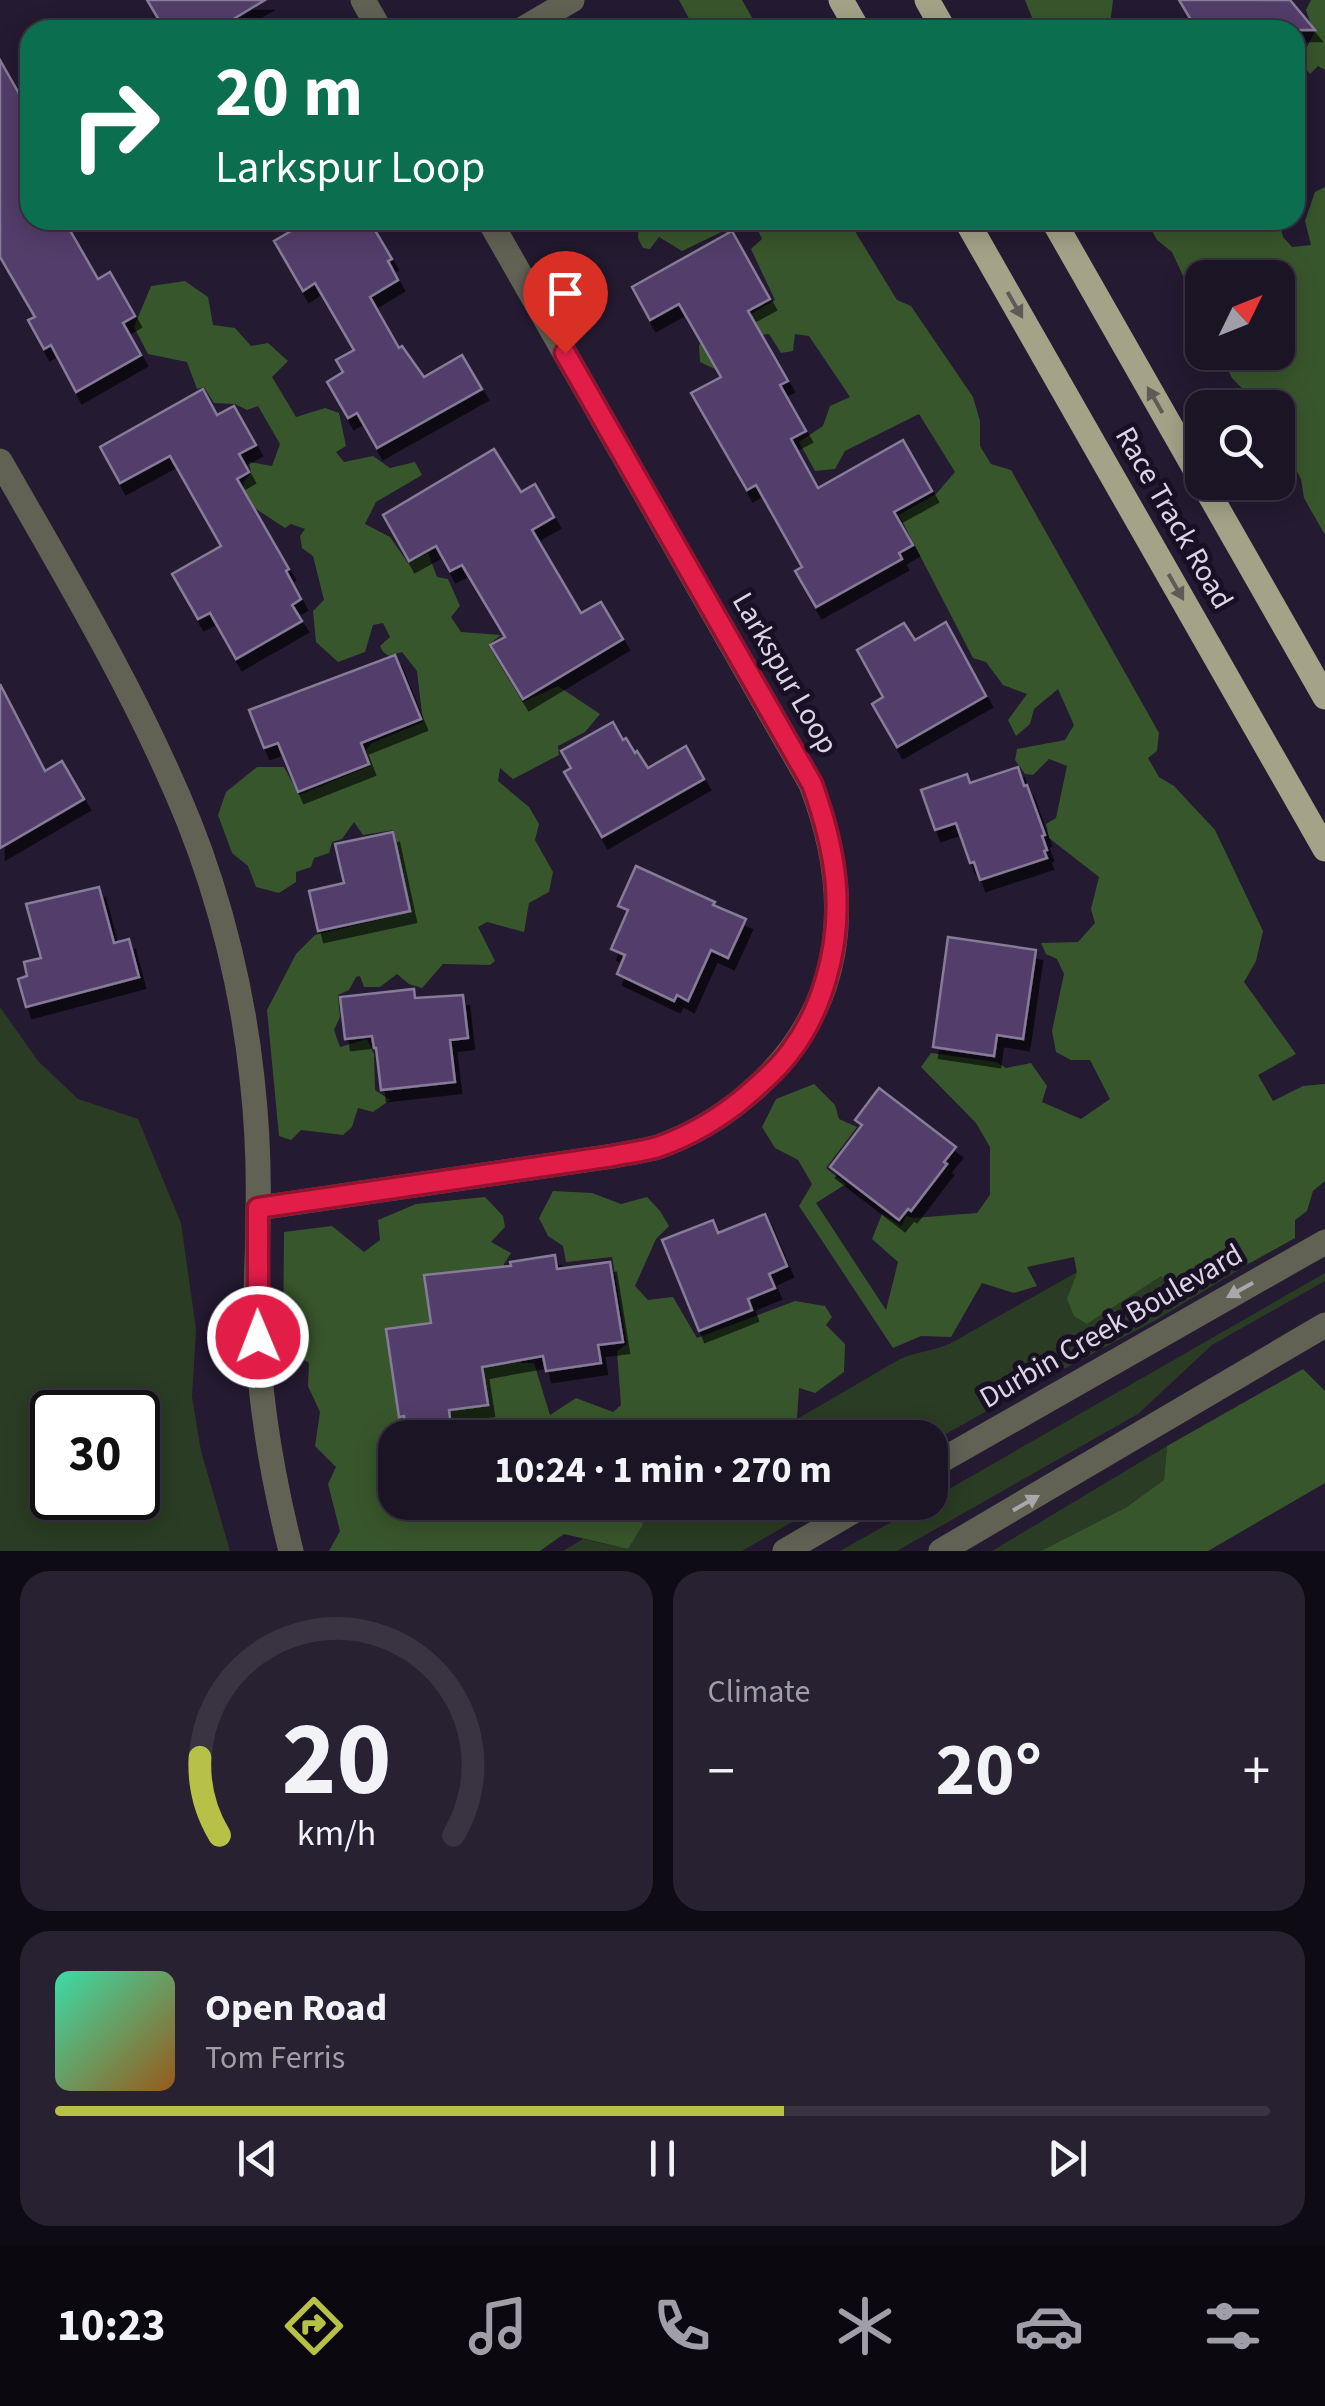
<!DOCTYPE html>
<meta charset="utf-8">
<style>
:root{--surface:#1b1425;--page:#282132;--text:#f1f3f6;--muted:#a09ea7;--line:#393342;--accent:#b7c147}
body{margin:0;font-family:"Source Sans 3",sans-serif;background:var(--page);color:var(--text);height:100vh;display:flex;flex-direction:column;font-size:38px;white-space:nowrap}
*{box-sizing:border-box;margin:0}
p{font-size:32px;color:var(--muted)}
.icon{flex:none;width:55px;height:55px;fill:none;stroke:currentColor;stroke-width:2;stroke-linecap:round;stroke-linejoin:round}
.map{position:relative;height:1551px;overflow:hidden}
.sheet{display:flex;flex-direction:column;gap:20px;padding:20px;background:#0f0b14;flex:1}
.sheet>*{flex:none}
.top-card{position:absolute;left:20px;top:20px;width:1285px;height:210px;border-radius:30px;box-shadow:0 5px 25px #0003,0 0 0 2px var(--line);background:#0b6e4f;color:#fff;overflow:hidden}
.needle{width:65px;rotate:47deg}
.fabs{position:absolute;left:1185px;top:260px;display:grid;gap:20px}
.fabs a{display:grid;place-items:center;width:110px;height:110px;border-radius:20px;background:var(--surface);box-shadow:0 5px 25px #0003,0 0 0 2px var(--line);font-size:50px}
.speed{position:absolute;left:30px;top:1390px;display:flex;gap:20px;font-size:50px;font-weight:700;text-align:center}
.speed>*{display:grid;place-content:center;width:130px;height:130px;border-radius:50%;background:var(--surface);box-shadow:0 5px 25px #0003,0 0 0 2px var(--line);line-height:1}
.speed .limit{border:5px solid #111;border-radius:15px;background:#fff;color:#111}
.pin{position:absolute;display:grid;place-items:center;width:85px;height:85px;color:#fff;margin:-102px -42px;border-radius:50% 50% 50% 0;rotate:-45deg;box-shadow:0 0 10px #0007}
.pin .icon{rotate:45deg}
.me{position:absolute;width:110px;margin:-55px;rotate:359deg;stroke-linejoin:round;filter:drop-shadow(0 0 8px #0008)}
.turn{display:flex;align-items:center;gap:35px;height:210px;padding:0 30px;font-size:45px}
.turn .icon{width:130px;height:130px;stroke-width:2.5}
.turn b{display:block;font-size:70px;line-height:85px}
.big{font-size:75px;font-weight:700;line-height:1.1}
.sheet .widget{flex:1;display:flex;flex-direction:column;justify-content:center;gap:15px;min-width:0;padding:0 35px;border-radius:30px;background:var(--page)}
.sheet .dial{align-items:center;gap:0}
.dial svg{height:260px;overflow:visible;fill:none;stroke:var(--line);stroke-width:7;stroke-linecap:round;text-anchor:middle}
.dial text{fill:var(--text);stroke:none}
.song{display:flex;align-items:center;gap:30px}
.cover{width:120px;height:120px;border-radius:15px;background:linear-gradient(135deg,hsl(160 70% 55%),hsl(30 70% 35%))}
.played{height:10px;border-radius:5px;background:linear-gradient(90deg,var(--accent) 60%,var(--line) 60%)}
.keys{display:flex;justify-content:space-around;direction:ltr}
.heat{display:flex;justify-content:space-between;align-items:center;font-size:55px;direction:ltr}
.sheet .tiles{flex:1;display:grid;gap:20px;grid-template-columns:1fr 1fr}
.widget:last-child{grid-column:span 2}
.trip{position:absolute;left:378px;top:1420px;width:570px;height:100px;border-radius:30px;background:var(--surface);box-shadow:0 5px 25px #0003,0 0 0 2px var(--line);font-weight:700;line-height:100px;text-align:center}
.dock{display:flex;height:160px;justify-content:space-around;align-items:center;background:#0b080f;color:var(--muted)}
.dock .icon{width:70px;height:70px}
.dock .current{color:var(--accent)}
.dock b{font-size:45px;color:var(--text)}
.map>svg:first-child{display:block}
</style>
<div class="map">
<svg width="1325" height="1551" viewBox="0 0 1325 1551">
<defs>
<filter id="shadow"><feDropShadow dx="6" dy="11" stdDeviation="0" flood-color="#0009"/></filter>
</defs>
<rect width="100%" height="100%" fill="#241a31"/>
<g fill="#2a3c23" fill-rule="evenodd">
<path d="M 0,1007 L 38,1061 L 78,1099 L 138,1119 L 181,1223 L 196,1329 L 192,1397 L 201,1451 L 230,1551 L 0,1551 ZM 138,1412 L 138,1498 L 52,1498 L 52,1412 Z"/>
<path d="M 1252,1262 L 1156,1320 L 1017,1394 L 930,1443 L 930,1438 L 793,1438 L 797,1419 L 900,1359 C 918,1351 936,1351 953,1342 L 1077,1272 L 1087,1324 L 1161,1275 L 1174,1291 Z"/>
<polygon points="1325,1273 1325,1281 1212,1345 1138,1414 897,1551 840,1551 925,1503 930,1502 930,1500"/>
<polygon points="1167,1446 1164,1480 1125,1508 1041,1551 992,1551"/>
<polygon points="672,1503 690,1519 729,1503 825,1503 742,1551 563,1551 583,1539 628,1549 643,1525 641,1509"/>
</g>
<g fill="#38562c">
<polygon points="679,0 742,0 759,30 695,30"/>
<polygon points="1025,0 1113,0 1110,25 1114,30 1037,30"/>
<polygon points="1311,0 1325,0 1325,70 1318,66 1310,74 1300,61 1314,33 1306,10"/>
<polygon points="1325,187 1325,535 1304,498 1301,479 1278,437 1278,408 1260,407 1232,378 1220,353 1278,352 1278,278 1202,278 1202,317 1172,252 1157,240 1146,220 1279,220 1283,237 1292,247 1311,245 1305,221 1315,192"/>
<polygon points="639,220 860,220 856,233 897,300 911,306 973,397 980,421 980,446 991,464 1011,470 1159,733 1157,751 1148,758 1159,777 1174,786 1215,830 1263,931 1256,961 1244,982 1296,1054 1258,1075 1273,1101 1303,1086 1325,1084 1325,1181 1313,1191 1307,1211 1295,1220 1295,1238 1252,1262 1173,1291 1161,1276 1087,1324 1074,1316 1067,1299 1077,1273 1074,1257 1027,1267 1037,1286 1014,1293 982,1283 951,1337 921,1336 893,1348 799,1206 812,1184 798,1160 775,1148 762,1127 776,1099 814,1084 835,1105 839,1119 857,1127 826,1168 846,1184 816,1203 886,1310 898,1262 872,1239 882,1214 901,1226 906,1216 914,1218 977,1213 990,1195 990,1147 976,1123 921,1067 931,1053 996,1062 1006,1068 1031,1063 1047,1086 1042,1102 1081,1119 1110,1099 1090,1060 1071,1060 1056,1052 1052,1031 1064,974 1057,959 1046,954 1041,943 1078,942 1095,923 1091,909 1099,877 1049,838 1046,824 1056,818 1067,766 1049,759 1033,775 1025,774 1015,760 1017,749 1065,740 1074,725 1058,689 1034,709 1030,724 1016,736 1008,720 1027,694 1003,685 986,662 973,658 899,515 936,494 955,472 919,414 845,451 835,469 815,471 799,442 823,426 830,406 850,397 809,336 795,334 793,351 781,353 769,334 735,338 719,371 700,362 699,345 775,300 751,249 762,239 757,228 734,226 682,251 659,237 650,249 643,248 638,238"/>
<polygon points="185,281 208,297 213,325 235,328 251,346 268,343 288,361 272,377 296,417 325,408 339,413 346,446 336,452 344,462 373,456 390,468 415,462 422,475 376,502 365,524 390,537 408,563 428,553 437,577 448,579 460,606 451,617 461,632 501,635 488,645 523,702 558,686 600,714 585,732 558,746 559,755 513,779 500,768 498,781 529,807 539,824 535,840 553,872 549,892 529,903 524,932 487,922 478,927 495,961 490,965 443,964 422,988 409,984 397,974 380,987 364,987 360,976 356,977 349,990 338,995 340,1017 334,1030 340,1047 367,1039 374,1054 375,1090 390,1100 373,1112 358,1108 352,1127 343,1135 301,1130 291,1140 279,1136 267,1010 296,954 315,935 411,912 394,830 363,835 354,822 342,839 332,842 329,853 314,858 311,867 296,872 296,882 279,893 256,887 248,866 232,853 218,815 226,792 257,767 284,767 299,795 370,766 366,750 372,743 423,722 417,671 402,652 389,656 383,652 380,646 390,637 383,623 373,625 365,652 338,662 316,642 313,611 324,600 313,556 302,548 300,536 305,529 291,524 285,528 241,499 244,481 251,473 249,462 272,466 280,444 258,406 247,410 235,404 214,403 204,387 197,389 187,362 148,354 134,327 151,286"/>
<polygon points="553,1191 592,1193 621,1204 647,1197 660,1211 669,1226 656,1239 635,1286 648,1300 673,1297 697,1338 795,1301 825,1306 832,1317 826,1325 845,1344 844,1372 815,1393 799,1388 797,1419 793,1437 395,1438 395,1502 729,1503 690,1520 672,1504 641,1509 643,1525 628,1549 564,1534 540,1551 329,1551 340,1531 328,1484 336,1467 315,1446 320,1412 308,1386 309,1363 283,1347 284,1232 332,1226 364,1252 380,1240 378,1220 416,1204 485,1197 503,1216 505,1227 491,1242 511,1253 504,1264 521,1363 534,1363 550,1415 576,1398 613,1412 621,1405 617,1351 627,1344 612,1257 566,1262 563,1246 548,1236 539,1218"/>
<polygon points="1303,1369 1325,1391 1325,1483 1208,1551 1041,1551 1125,1508 1164,1480 1167,1446"/>
</g>
<g fill="#523e6a" stroke="#867b97" stroke-width="2.5" filter="url(#shadow)">
<polygon points="147,0 265,0 215,30 165,30"/>
<polygon points="1179,0 1290,0 1315,30 1197,30"/>
<polygon points="0,60 30,113 30,220 64,220 98,279 110,272 135,316 123,323 141,355 76,392 51,345 44,349 28,320 35,317 0,257"/>
<polygon points="310,220 369,220 392,259 388,261 398,280 370,297 399,348 402,346 424,377 462,355 482,389 377,448 357,413 348,418 327,382 343,372 336,360 354,350 315,283 303,291 274,241"/>
<polygon points="732,231 770,299 748,311 788,381 780,385 806,431 791,439 818,488 903,440 932,491 894,512 913,545 899,553 902,559 816,607 795,571 802,567 756,485 747,490 691,393 721,377 679,304 650,320 632,287"/>
<polygon points="203,389 217,415 234,406 256,445 239,454 249,472 237,479 289,569 286,571 301,599 292,605 302,621 236,659 210,613 198,619 172,574 221,546 170,456 120,483 100,447"/>
<polygon points="494,449 521,492 535,484 554,517 532,530 581,613 601,602 623,639 523,699 490,645 505,637 462,565 450,571 436,546 409,561 383,515"/>
<polygon points="946,622 986,696 897,747 872,704 883,697 857,650 904,623 915,640"/>
<polygon points="395,655 421,719 361,743 369,764 298,792 278,743 264,748 249,710"/>
<polygon points="0,684 45,771 62,761 84,799 0,848"/>
<polygon points="613,722 623,740 626,738 635,753 637,751 648,768 686,746 704,779 602,837 564,772 571,768 561,751"/>
<polygon points="1018,767 1024,786 1027,785 1045,835 1042,836 1047,850 1044,851 1047,858 980,880 974,862 970,863 956,823 935,830 921,790 967,774 970,783"/>
<polygon points="393,832 410,911 318,931 309,891 344,883 335,844"/>
<polygon points="636,866 715,902 713,905 746,919 728,958 711,950 688,1001 677,995 674,1001 617,974 625,955 611,949 628,910 618,906"/>
<polygon points="99,887 114,943 129,939 139,977 26,1007 18,979 27,976 24,962 41,958 26,904"/>
<polygon points="948,937 1036,950 1023,1039 997,1035 994,1056 933,1047"/>
<polygon points="414,989 415,998 463,995 468,1038 450,1040 455,1082 381,1090 376,1048 374,1048 372,1036 345,1039 340,997"/>
<polygon points="879,1088 956,1147 944,1162 947,1164 911,1211 908,1209 899,1220 830,1167 862,1125 855,1120"/>
<polygon points="765,1214 787,1266 769,1274 775,1288 748,1299 752,1310 699,1331 662,1240 713,1220 718,1233"/>
<polygon points="555,1255 557,1269 610,1262 623,1342 598,1345 601,1363 546,1371 543,1356 482,1367 488,1405 449,1410 452,1438 406,1438 404,1416 399,1417 386,1329 431,1323 424,1275 511,1266 510,1262"/>
</g>
<g fill="none" stroke-linecap="round" stroke-linejoin="round">
<g stroke="#616154" stroke-width="25">
<polyline points="363,0 380,30"/>
<polyline points="521,30 572,0"/>
<path d="M 0,461 C 67,578 138,696 189,822 C 221,902 243,993 252,1078 C 257,1122 259,1171 258,1214 C 258,1247 256,1280 256,1312 C 258,1394 271,1472 291,1551"/>
<path d="M 259,1208 L 613,1156 C 628,1153 644,1151 658,1147 C 689,1136 720,1118 745,1097 C 846,1014 856,901 811,784 L 489,220"/>
<polyline points="930,1467 1325,1242"/>
<polyline points="785,1551 869,1502"/>
<polyline points="941,1551 1325,1325"/>
</g>
<g stroke="#a4a388" stroke-width="25">
<polyline points="841,0 858,30"/>
<polyline points="927,0 944,30"/>
<polyline points="966,220 1325,849"/>
<polyline points="1053,220 1325,697"/>
</g>
</g>
<defs><path id="oneway-solid" d="M-6-.8H1V-3.2L6.5 0L1 3.2V.8H-6Z" transform="scale(2.5)"/></defs>
<g fill="#5f5a57">
<use href="#oneway-solid" transform="translate(1015 305) rotate(60)"/>
<use href="#oneway-solid" transform="translate(1155 400) rotate(-120)"/>
<use href="#oneway-solid" transform="translate(1176 587) rotate(60)"/>
</g>
<g fill="#aaa7aa">
<use href="#oneway-solid" transform="translate(1240 1290) rotate(151)"/>
<use href="#oneway-solid" transform="translate(1026 1503) rotate(-30)"/>
</g>
<g fill="none" stroke-linecap="round" stroke-linejoin="round">
<g stroke="#92132f" stroke-width="25">
<path id="route" d="M 258,1337 L 258,1208 L 613,1156 C 628,1153 644,1151 658,1147 C 689,1136 720,1118 745,1097 C 762,1082 780,1067 793,1048 C 808,1028 819,1003 826,979 C 846,911 836,850 812,784 L 565,353"/>
</g>
<use href="#route" stroke="#e11d48" stroke-width="18"/>
</g>
<g text-anchor="middle" dominant-baseline="central" stroke-width="10" stroke-linejoin="round" paint-order="stroke">
<g font-size="30" fill="#dbd5e4" stroke="#1a1026">
<text transform="translate(1174 518) rotate(60)">Race Track Road</text>
<text transform="translate(785 673) rotate(60)">Larkspur Loop</text>
<text transform="translate(1111 1326) rotate(-30)">Durbin Creek Boulevard</text>
</g>
</g>
</svg>
<div class="fabs">
<a><svg class="needle" viewBox="-14 -14 28 28"><path d="M0-13l5 13h-10z" fill="#e53935"/><path d="M0 13l5-13h-10z" fill="#a09ea7"/></svg></a>
<a><svg class="icon" aria-label="search" viewBox="0 0 24 24"><circle cx="10" cy="10" r="6"/><path d="M15 15l6 6"/></svg></a>
</div>
<div class="speed"><div class="limit">30</div></div>
<div class="pin" style="left:565px;top:353px;background:#d93025"><svg class="icon" aria-label="arrive" viewBox="0 0 24 24"><path d="M6 21V4h12l-3 4 3 4H6"/></svg></div>
<svg class="me" style="left:258px;top:1337px" viewBox="-20 -20 40 40"><circle r="17" fill="#e11d48" stroke="#fff" stroke-width="3"/><path d="M0-11L8 9 0 5-8 9z" fill="#fff"/></svg>
<div class="trip">10:24 · 1 min · 270 m</div>
<div class="top-card">
<div class="turn"><svg class="icon" aria-label="right" viewBox="0 0 24 24"><path d="M7 20v-9h11M14 6l5 5-5 5"/></svg><div><b>20 m</b>Larkspur Loop</div></div>
</div>
</div>
<section class="sheet">
<div class="tiles">
<div class="widget dial"><svg viewBox="0 0 100 80">
<path d="M14 69A42 42 0 1 1 86 69"/>
<path d="M14 69A42 42 0 0 1 8 45" stroke="#b7c147"/>
<text x="50" y="56" font-size="32" font-weight="700">20</text>
<text x="50" y="72" font-size="11">km/h</text>
</svg></div>
<div class="widget"><p>Climate</p>
<div class="heat"><a>−</a><b class="big">20°</b><a>+</a></div>
</div>
<div class="widget">
<div class="song"><i class="cover"></i><div><b>Open Road</b><p>Tom Ferris</p></div></div>
<div class="played"></div>
<div class="keys"><svg class="icon" aria-label="previous" viewBox="0 0 24 24"><path d="M18 5L8 12l10 7zM5 5v14"/></svg><svg class="icon" aria-label="pause" viewBox="0 0 24 24"><path d="M8 5v14M16 5v14"/></svg><svg class="icon" aria-label="next" viewBox="0 0 24 24"><path d="M6 5l10 7-10 7zM19 5v14"/></svg></div>
</div>
</div>
</section>
<nav class="dock">
<b>10:23</b>
<svg class="icon current" aria-label="directions" viewBox="0 0 24 24"><path d="M12 3l9 9-9 9-9-9zM9 14v-3h6M13 9l2 2-2 2"/></svg>
<svg class="icon" aria-label="music" viewBox="0 0 24 24"><path d="M9 18V5l10-2v13"/><circle cx="6" cy="18" r="3"/><circle cx="16" cy="16" r="3"/></svg>
<svg class="icon" aria-label="phone" viewBox="0 0 24 24"><path d="M5 4h4l2 5-3 2q2 4 5 5l2-3 5 2v4C11 20 4 13 5 4z"/></svg>
<svg class="icon" aria-label="climate" viewBox="0 0 24 24"><path d="M12 3v18M4 7l16 10M4 17L20 7"/></svg>
<svg class="icon" aria-label="car" viewBox="0 0 24 24"><path d="M5 17H2v-5l4-1 3-4h7l3 4 3 1v5h-3M9 17h6M6 11h13"/><circle cx="7" cy="17" r="2"/><circle cx="17" cy="17" r="2"/></svg>
<svg class="icon" aria-label="filters" viewBox="0 0 24 24"><path d="M4 7h16M4 17h16"/><circle cx="9" cy="7" r="2"/><circle cx="15" cy="17" r="2"/></svg>
</nav>
